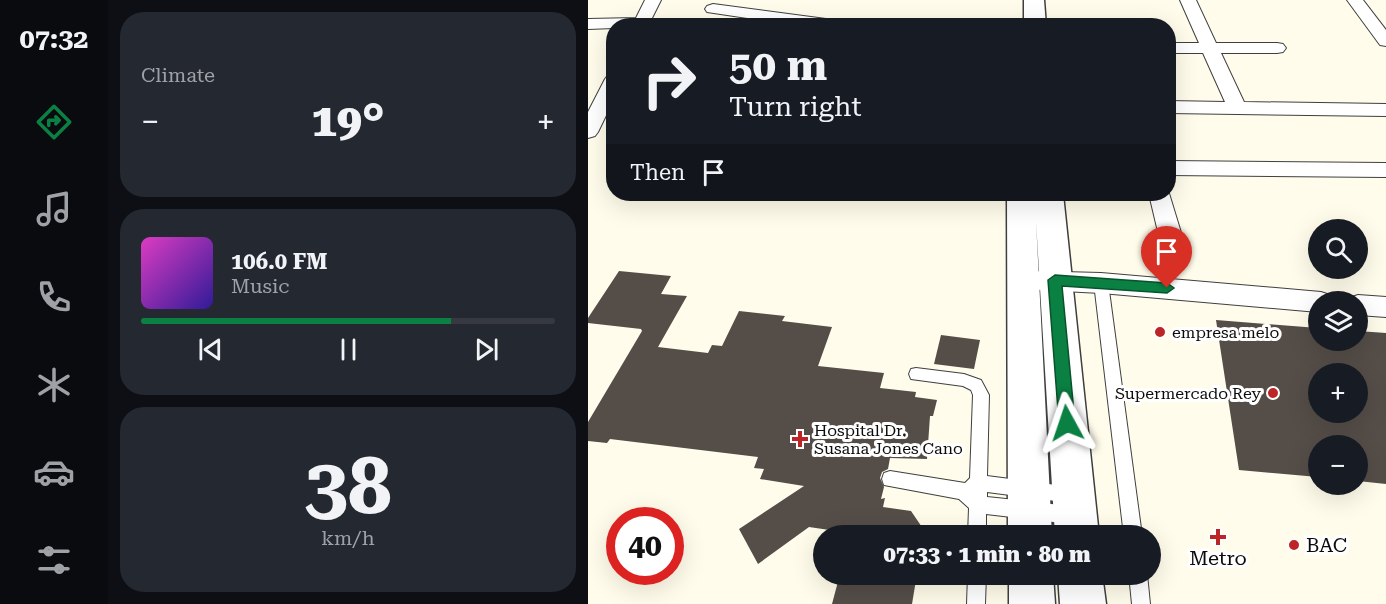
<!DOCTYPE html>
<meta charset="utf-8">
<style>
:root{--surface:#171b24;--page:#242831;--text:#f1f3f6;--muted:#9ea1a6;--line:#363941;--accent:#0b8043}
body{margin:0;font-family:"Roboto Serif",serif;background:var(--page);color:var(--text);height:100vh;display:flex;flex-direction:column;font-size:22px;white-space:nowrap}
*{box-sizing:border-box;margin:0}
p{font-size:20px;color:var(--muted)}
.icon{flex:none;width:33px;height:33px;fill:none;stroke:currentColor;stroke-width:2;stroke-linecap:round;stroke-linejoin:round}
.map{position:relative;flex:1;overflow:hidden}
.panel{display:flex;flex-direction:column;gap:12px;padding:12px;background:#0d0f14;width:480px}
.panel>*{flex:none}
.hud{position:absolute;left:18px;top:18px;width:570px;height:183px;border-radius:24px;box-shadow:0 6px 24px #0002;background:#171b24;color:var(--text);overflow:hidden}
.tools{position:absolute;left:720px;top:219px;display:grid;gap:12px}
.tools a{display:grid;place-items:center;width:60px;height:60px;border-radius:50%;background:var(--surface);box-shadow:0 6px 24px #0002;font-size:30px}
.speed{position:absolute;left:18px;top:507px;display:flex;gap:12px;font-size:30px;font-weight:700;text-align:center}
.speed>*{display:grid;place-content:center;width:78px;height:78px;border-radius:50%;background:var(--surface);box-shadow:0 6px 24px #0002;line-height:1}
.speed .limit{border:9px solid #d22;background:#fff;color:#111}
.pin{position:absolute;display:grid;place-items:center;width:51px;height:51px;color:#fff;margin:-62px -26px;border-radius:50% 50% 50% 0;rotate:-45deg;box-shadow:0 0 6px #0007}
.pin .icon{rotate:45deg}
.me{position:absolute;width:66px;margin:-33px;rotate:355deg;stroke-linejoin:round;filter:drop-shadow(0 0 4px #0008)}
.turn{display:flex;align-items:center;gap:21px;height:126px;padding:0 24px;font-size:27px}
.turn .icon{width:78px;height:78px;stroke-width:2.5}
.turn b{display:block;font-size:42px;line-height:51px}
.then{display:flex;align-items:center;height:57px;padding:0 24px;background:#0003;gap:12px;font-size:22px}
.big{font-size:45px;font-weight:800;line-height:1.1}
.panel .tile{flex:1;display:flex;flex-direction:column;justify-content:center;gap:9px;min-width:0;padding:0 21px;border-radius:24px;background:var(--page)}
.panel .dial{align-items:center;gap:0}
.dial b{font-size:78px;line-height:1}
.song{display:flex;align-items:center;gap:18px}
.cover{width:72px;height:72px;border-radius:9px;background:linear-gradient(135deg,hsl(310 70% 55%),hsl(250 70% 35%))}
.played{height:6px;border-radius:3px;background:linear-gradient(90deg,var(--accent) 75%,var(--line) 75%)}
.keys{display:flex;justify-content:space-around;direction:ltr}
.heat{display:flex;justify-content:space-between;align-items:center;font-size:33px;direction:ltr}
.trip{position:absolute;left:225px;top:525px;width:348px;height:60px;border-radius:30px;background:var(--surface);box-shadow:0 6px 24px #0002;font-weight:800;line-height:60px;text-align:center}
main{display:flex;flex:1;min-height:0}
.tabs{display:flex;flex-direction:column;width:108px;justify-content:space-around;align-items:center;background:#090b0e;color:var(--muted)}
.tabs .icon{width:42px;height:42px}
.tabs .on{color:var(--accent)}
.tabs b{font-size:27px;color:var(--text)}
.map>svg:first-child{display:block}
</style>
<main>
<nav class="tabs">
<b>07:32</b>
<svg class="icon on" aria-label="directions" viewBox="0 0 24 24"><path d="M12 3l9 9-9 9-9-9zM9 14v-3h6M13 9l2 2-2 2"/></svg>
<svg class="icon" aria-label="music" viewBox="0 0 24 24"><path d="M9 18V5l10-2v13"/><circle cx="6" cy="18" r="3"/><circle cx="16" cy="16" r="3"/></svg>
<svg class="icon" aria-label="phone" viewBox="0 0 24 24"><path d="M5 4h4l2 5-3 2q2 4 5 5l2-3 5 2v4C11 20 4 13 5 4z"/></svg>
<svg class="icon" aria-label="climate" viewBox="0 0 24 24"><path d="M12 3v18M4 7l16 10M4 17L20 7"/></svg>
<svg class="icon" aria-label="car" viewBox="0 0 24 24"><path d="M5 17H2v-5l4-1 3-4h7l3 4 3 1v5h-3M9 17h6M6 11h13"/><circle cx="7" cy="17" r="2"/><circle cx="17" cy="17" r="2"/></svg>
<svg class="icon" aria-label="filters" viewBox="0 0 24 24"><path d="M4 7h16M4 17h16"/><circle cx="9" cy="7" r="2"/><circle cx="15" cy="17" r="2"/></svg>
</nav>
<section class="panel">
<div class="tile"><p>Climate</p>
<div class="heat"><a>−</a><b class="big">19°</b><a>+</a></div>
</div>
<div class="tile">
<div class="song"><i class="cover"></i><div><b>106.0 FM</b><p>Music</p></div></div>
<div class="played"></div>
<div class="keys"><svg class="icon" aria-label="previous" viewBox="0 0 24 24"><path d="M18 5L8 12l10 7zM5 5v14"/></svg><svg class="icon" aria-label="pause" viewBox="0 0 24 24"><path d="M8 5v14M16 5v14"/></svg><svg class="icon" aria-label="next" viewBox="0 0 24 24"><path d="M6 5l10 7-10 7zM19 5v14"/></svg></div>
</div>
<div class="tile dial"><b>38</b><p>km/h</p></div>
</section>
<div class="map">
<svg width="798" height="604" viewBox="0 0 798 604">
<rect width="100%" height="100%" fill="#fffceb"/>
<g fill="#544d48" fill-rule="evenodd">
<polygon points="31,271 83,276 73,294 99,296 70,347 120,353 124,345 134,346 151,311 197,316 194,321 244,327 230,366 296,373 292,388 328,392 327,397 349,400 345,416 342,416 339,459 302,458 300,469 294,472 292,478 296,487 293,499 297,498 295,507 323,511 340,536 262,536 262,533 221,527 170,564 151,529 216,486 172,479 176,469 166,468 170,457 22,439 19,443 0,441 0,422 54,331 53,329 0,323 0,318"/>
<path d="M 628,320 L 730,328 L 730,340 L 770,340 L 770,331 L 798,333 L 798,484 L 770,481 L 770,446 L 730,446 L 730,477 L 651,470 ZM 730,374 L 770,374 L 770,412 L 730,412 Z"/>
<polygon points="353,335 392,340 386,369 346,364"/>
<polygon points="252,574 329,574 324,604 244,604"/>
</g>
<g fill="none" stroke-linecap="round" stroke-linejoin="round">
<g stroke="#3f3f3f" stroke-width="2">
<g id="service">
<polygon points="513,278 520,283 554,536 536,536 506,283"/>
<polygon points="328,368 376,374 393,380 401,395 399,476 483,487 489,489 491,495 489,501 483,503 399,492 399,497 482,506 488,509 491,515 488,521 482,524 398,514 398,536 380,536 381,508 371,499 296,485 294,479 296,473 302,471 377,483 382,478 385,395 383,390 375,386 323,379 321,374 323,369"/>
<polygon points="380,574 398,574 397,604 379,604"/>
<polygon points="541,574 559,574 562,604 544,604"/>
</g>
</g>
<g stroke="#3f3f3f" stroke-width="2">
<g id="minor">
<polygon points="57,0 73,0 60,26 26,26 26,28 0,29 0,19 48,18"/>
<polygon points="592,0 608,0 628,43 689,43 695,44 698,48 695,52 689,53 633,53 656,102 798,104 798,116 580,113 580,101 637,102 615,53 580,53 580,43 611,43"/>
<polygon points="759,0 775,0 798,30 798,46 792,45"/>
<polygon points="125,4 253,21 261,26 213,26 119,12 117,9 119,6"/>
<polygon points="26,74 26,99 10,132 7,136 0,138 0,112 17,79 20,75"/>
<polygon points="580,161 798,163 798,177 580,175"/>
<polygon points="580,190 598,249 594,255 586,258 578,255 574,249 561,194 580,194"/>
<polygon points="436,271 513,273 733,292 742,295 745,302 730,302 730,312 513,293 436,289 427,287 424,280 427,273"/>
<polygon points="770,295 798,297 798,317 770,315 770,302 759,302 761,298"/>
</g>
</g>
<g stroke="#3f3f3f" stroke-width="3">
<g id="tertiary">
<polygon points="436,0 456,0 458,26 436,26"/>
<polygon points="419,194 475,194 511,536 467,536 448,221 464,536 420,536"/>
<polygon points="421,574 465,574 467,604 421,604"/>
<polygon points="470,574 514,574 518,604 472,604"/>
</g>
</g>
<use href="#service" fill="#fff" fill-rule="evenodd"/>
<use href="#minor" fill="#fff" fill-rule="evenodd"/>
<use href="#tertiary" fill="#fff" fill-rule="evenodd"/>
</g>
<polygon fill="#0b8043" stroke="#07532c" stroke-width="1.5" points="467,275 579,283 586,288 579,293 474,286 487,423 485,429 479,431 473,429 471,423 460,280"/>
<g fill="#bc2426" stroke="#fff" stroke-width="2">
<circle cx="572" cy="332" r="6"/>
<circle cx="685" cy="393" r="6"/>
<path d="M209 430h6v6h6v6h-6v6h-6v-6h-6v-6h6z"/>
<path d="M627 528h6v6h6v6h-6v6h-6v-6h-6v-6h6z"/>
<circle cx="706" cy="545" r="6"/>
</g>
<g text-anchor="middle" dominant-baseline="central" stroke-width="6" stroke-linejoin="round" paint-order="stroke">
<g font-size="16" fill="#0c0c0c" stroke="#fff" text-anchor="start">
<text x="584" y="332">empresa melo</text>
<text x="673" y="393" text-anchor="end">Supermercado Rey</text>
<text x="226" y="430">Hospital Dr.<tspan x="226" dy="18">Susana Jones Cano</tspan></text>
</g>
<g font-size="20" fill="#0c0c0c" stroke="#fff" text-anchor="start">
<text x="718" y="545">BAC</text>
<text x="630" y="558" text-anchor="middle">Metro</text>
</g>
</g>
</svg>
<div class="tools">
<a><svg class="icon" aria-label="search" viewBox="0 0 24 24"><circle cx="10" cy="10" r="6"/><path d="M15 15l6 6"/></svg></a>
<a><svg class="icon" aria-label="layers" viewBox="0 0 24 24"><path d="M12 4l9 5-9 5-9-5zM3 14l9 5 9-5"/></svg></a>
<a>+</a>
<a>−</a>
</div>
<div class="speed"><div class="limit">40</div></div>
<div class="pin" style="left:579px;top:288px;background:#d93025"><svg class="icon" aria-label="arrive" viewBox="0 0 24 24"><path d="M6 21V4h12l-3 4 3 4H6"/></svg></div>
<svg class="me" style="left:479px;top:423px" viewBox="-20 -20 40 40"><path d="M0-17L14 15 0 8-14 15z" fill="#0b8043" stroke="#fff" stroke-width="4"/></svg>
<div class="trip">07:33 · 1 min · 80 m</div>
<div class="hud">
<div class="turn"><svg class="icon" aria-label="right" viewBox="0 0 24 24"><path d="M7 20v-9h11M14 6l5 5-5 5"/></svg><div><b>50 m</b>Turn right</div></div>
<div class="then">Then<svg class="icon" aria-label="arrive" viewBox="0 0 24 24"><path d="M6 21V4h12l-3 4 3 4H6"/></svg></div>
</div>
</div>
</main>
